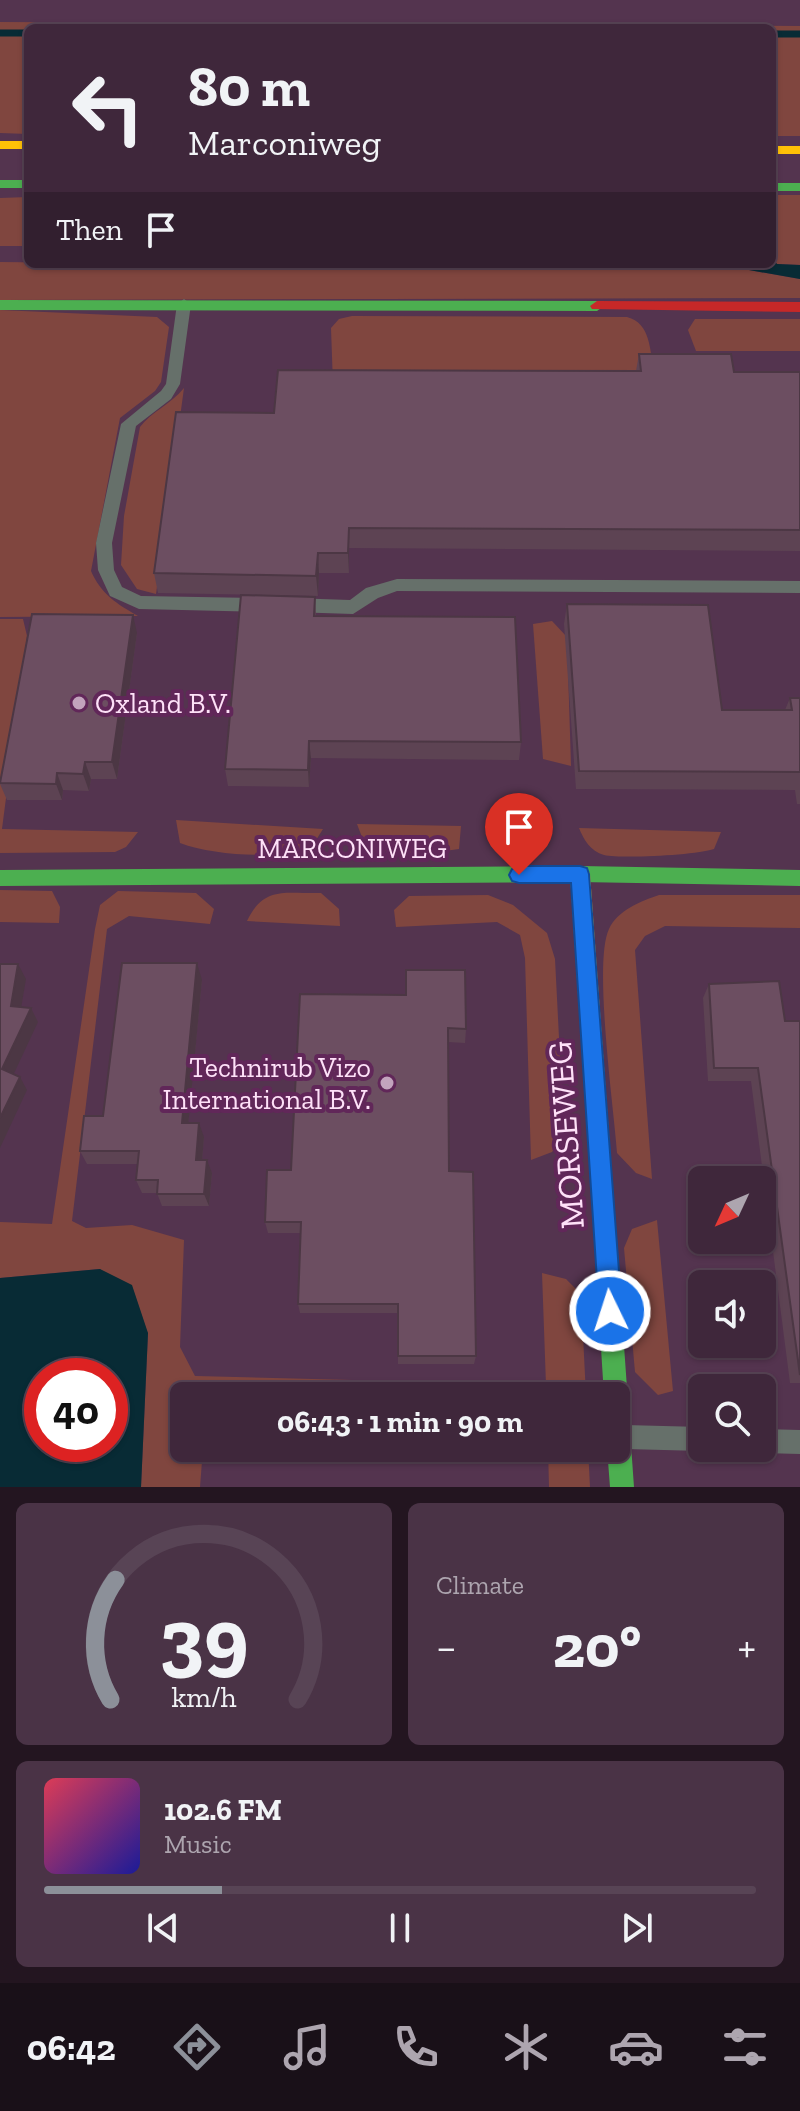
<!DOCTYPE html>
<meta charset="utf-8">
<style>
:root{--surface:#3f273b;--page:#4a3346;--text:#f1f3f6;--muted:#ada5af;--line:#584455;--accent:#8c9099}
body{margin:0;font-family:"Zilla Slab",serif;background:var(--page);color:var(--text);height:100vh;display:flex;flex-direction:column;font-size:30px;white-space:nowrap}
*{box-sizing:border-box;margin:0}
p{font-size:26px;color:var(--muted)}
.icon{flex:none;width:44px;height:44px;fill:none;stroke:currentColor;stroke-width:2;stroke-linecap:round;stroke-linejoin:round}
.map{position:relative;height:1487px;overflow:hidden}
.side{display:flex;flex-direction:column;gap:16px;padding:16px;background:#231520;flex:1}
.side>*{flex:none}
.hud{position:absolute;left:24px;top:24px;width:752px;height:244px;border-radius:12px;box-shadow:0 2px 6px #0004,0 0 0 2px var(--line);background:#3f273b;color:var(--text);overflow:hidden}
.needle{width:52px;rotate:226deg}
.tools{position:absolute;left:688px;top:1166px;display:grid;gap:16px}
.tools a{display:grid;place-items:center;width:88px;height:88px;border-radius:12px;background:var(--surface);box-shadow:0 2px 6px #0004,0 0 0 2px var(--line);font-size:40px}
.speed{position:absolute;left:24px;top:1358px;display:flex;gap:16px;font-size:40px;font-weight:700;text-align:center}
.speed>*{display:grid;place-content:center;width:104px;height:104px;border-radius:50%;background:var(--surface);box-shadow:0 2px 6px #0004,0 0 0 2px var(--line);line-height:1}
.speed .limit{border:12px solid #d22;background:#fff;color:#111}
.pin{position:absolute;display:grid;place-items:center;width:68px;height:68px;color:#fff;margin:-82px -34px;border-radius:50% 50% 50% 0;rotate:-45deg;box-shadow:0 0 8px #0007}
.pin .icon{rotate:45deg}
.me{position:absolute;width:88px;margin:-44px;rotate:356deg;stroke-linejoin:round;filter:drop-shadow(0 0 6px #0008)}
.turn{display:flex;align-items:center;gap:28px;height:168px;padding:0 32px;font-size:36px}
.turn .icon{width:104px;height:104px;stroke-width:2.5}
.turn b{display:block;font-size:56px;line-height:68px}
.then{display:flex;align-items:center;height:76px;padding:0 32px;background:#0003;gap:16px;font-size:30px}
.big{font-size:60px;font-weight:700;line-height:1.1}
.side .card{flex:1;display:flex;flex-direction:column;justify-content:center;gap:12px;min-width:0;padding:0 28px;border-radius:12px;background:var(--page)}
.side .dial{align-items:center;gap:0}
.dial svg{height:208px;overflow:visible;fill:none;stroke:var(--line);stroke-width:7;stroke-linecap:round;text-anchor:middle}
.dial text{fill:var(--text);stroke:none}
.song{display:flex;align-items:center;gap:24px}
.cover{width:96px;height:96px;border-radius:12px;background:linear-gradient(135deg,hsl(350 70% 55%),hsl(240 70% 35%))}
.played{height:8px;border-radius:4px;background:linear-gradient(90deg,var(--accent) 25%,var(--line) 25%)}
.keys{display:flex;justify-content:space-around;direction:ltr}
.heat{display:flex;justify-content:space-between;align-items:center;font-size:44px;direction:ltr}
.side .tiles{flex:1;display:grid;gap:16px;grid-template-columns:1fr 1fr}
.card:last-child{grid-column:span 2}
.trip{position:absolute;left:170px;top:1382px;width:460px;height:80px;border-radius:12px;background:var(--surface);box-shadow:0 2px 6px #0004,0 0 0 2px var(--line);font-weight:700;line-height:80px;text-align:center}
.menu{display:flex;height:128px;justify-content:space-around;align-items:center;background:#191018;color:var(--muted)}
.menu .icon{width:56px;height:56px}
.menu .selected{color:var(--accent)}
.menu b{font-size:36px;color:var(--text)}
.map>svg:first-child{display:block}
</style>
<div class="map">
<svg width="800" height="1487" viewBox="0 0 800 1487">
<rect width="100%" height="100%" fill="#54344f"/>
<g fill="#80463f">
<polygon points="0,22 800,26 800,136 772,136 772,28 28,28 28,134 0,133"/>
<polygon points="772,195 800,195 800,265 777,264 772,258"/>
<polygon points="28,197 28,246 0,246 0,198"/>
<polygon points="0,262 749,270 800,279 800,298 0,300"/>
<path d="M 0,310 L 157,317 L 169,327 L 161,382 L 155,391 L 120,418 L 91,571 C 101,594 117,604 138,616 L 0,617 Z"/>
<path d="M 352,316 L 627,317 C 651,323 650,351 654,373 L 333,385 L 331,328 L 339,319 Z"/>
<polygon points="695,319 800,319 800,351 696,351 688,330"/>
<path d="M 184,388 L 156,594 L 137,589 L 121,565 L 124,516 L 140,427 C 151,412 171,404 184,388 Z"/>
<polygon points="0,619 23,619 27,636 2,829 138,832 126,847 115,852 0,853"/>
<polygon points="552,621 567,637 571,766 543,759 533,624"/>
<path d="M 176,820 L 323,829 L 311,848 C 276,859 215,856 180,843 Z"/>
<path d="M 357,824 L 461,826 L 459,849 C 429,854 393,856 365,845 Z"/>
<polygon points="503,827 547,831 539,852 523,851 507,844"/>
<path d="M 579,828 L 721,832 L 714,849 C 696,855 623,859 604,855 C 590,851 584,840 579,828 Z"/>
<polygon points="0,890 52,891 60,907 59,923 0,922"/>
<polygon points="118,891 196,893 214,909 210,924 129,916 107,929 72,1221 86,1228 132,1225 184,1240 180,1347 195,1376 546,1385 542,1273 566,1279 581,1294 586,1396 184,1396 184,1448 203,1448 200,1487 141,1487 148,1333 100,1269 0,1278 0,1222 52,1224 95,929 100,905"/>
<path d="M 321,893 L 339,909 L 340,926 L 247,921 C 264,885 286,894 321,893 Z"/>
<polygon points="488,895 513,905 547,933 555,959 564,1136 552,1152 531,1160 525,958 520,935 497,922 396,927 394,910 409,896"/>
<path d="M 659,895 L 800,895 L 800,928 L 665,926 L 645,936 L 635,950 L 652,1179 L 636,1173 L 617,1153 C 614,1109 593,962 609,929 C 618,910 641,901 659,895 Z"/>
<polygon points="657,1220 673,1391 658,1395 635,1372 624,1248 632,1229"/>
<polygon points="548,1448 588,1448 590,1487 549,1487"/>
</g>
<g fill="#082b35" fill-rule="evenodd">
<polygon points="772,258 777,264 800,265 800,279 749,270 162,264 772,264"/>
<path d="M 100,1269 L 132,1285 L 148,1333 L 141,1487 L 0,1487 L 0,1278 ZM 42,1376 L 110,1376 L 110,1444 L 42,1444 Z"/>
</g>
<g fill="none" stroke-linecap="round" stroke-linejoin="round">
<g stroke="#082b35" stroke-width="7">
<polyline points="0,33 28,33"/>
<polyline points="772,34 800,34"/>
</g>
<g fill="#66706a" fill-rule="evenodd">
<polygon points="184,299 191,304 180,384 171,399 136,426 112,543 114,570 122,587 141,596 262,598 270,605 262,612 139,609 110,596 98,570 96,543 121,424 161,391 166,384 177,304"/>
<polygon points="397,579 800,581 800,593 397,591 378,598 353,614 291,612 283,605 291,598 350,600 366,588"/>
<polygon points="625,1425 702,1427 702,1448 709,1448 702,1451 625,1449 616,1444 617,1429"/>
<polygon points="762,1429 800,1430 800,1454 762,1453 754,1449 762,1448"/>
</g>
<g fill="#4caf50" fill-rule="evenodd">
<rect x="0" y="180" width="28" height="8"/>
<rect x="772" y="183" width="28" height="8"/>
<polygon points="0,300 597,301 604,306 597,311 0,310"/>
<polygon points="580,866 800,870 800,886 580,882 0,886 0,870"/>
<polygon points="603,1193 611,1196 614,1204 634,1487 610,1487 607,1448 616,1448 616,1396 604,1396 592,1204 595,1196"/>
</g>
<g fill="#ffc107" fill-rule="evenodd">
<rect x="0" y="141" width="28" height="8"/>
<rect x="772" y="146" width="28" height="8"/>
<polygon points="580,866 587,868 590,874 614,1204 611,1212 603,1215 595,1212 592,1204 570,874 573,868"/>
</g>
<polygon fill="#c62828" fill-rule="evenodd" points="597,301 800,302 800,312 592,309 590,306"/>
</g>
<g fill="#5d4353">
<polygon points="639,354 734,372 800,372 800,551 349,548 349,573 319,573 318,596 158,593 154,573 274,413 636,371"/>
<polygon points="315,597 316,616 521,742 519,760 311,758 309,787 228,786 225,769"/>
<polygon points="567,604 722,710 785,710 790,698 800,698 800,804 797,804 795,790 576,789 564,624"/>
<polygon points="137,633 117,779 91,779 89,791 63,790 62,800 7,800 0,784 0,780"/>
<polygon points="202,980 188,1123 204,1137 202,1160 212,1173 209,1206 162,1206 157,1193 142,1193 136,1180 137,1164 87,1164 80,1151 103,1116"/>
<polygon points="709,984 785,1021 800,1021 800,1383 790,1383 751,1081 708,1081 703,998"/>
<polygon points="300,994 466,1029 465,1043 448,1042 449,1171 476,1356 474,1364 398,1364 398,1313 300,1313 298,1304 300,1233 268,1233 265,1222 291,1170"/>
</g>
<g fill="#4c3744">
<polygon points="349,528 349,573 348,553"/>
<polygon points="318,553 319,573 318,596 316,576"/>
<polygon points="133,615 137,633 117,779 112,762"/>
<polygon points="309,741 311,758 309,787 308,770"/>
<polygon points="85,762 91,779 89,791 83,774"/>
<polygon points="57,773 63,790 62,800 56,784"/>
<polygon points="197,963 202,980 187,1137 182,1123"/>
<polygon points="18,964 26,979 19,1020 11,1006"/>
<polygon points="31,1008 38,1022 10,1082 2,1069"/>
<polygon points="20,1077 27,1090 0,1148 0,1118"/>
<polygon points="199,1123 204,1137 201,1173 196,1160"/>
<polygon points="207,1160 212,1173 209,1206 204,1194"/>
</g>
<g fill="#6c4e61" stroke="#4c3744" stroke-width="2">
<polygon points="639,354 731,354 734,372 800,372 800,530 349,528 348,553 318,553 316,576 154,573 176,412 274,413 278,370 641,371"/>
<polygon points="241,595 315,597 314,616 515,617 521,742 309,741 308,770 225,769"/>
<polygon points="567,604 708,605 722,710 792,710 790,698 800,698 800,772 579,771"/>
<polygon points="32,614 133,615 112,762 85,762 83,774 57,773 56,784 0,783"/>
<polygon points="122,963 197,963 182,1123 199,1123 196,1160 207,1160 204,1194 157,1194 158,1180 136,1180 139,1151 80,1151 84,1116 103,1116"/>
<polygon points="0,964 18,964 11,1006 31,1008 2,1069 20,1077 0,1118"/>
<polygon points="406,970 465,970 466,1029 448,1028 449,1171 473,1172 476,1356 398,1356 398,1304 298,1304 301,1222 265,1222 267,1170 291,1170 300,994 406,995"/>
<polygon points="779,981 785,1021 800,1021 800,1375 758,1068 714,1068 709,984"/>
</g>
<polygon fill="#1a73e8" stroke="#114b97" stroke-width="2" points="519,866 580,866 587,868 589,874 622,1311 618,1320 610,1323 602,1320 599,1311 571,883 519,883 512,881 509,875 512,869"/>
<g fill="#c2a4bd" stroke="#612759" stroke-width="3">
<circle cx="79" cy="703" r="8"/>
<circle cx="387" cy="1083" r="8"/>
</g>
<g text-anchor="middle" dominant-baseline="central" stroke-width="8" stroke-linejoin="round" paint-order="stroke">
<g font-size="28" fill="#fee1f8" stroke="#612759" text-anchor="start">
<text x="95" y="703">Oxland B.V.</text>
<text x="371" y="1067" text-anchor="end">Technirub Vizo<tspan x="371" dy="32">International B.V.</tspan></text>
</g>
<g font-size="28" fill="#fee1f8" stroke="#612759">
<text x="352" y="848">MARCONIWEG</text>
</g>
<g font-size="34" fill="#fee1f8" stroke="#612759">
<text transform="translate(566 1135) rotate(-94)">MORSEWEG</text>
</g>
</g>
</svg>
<div class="tools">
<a><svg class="needle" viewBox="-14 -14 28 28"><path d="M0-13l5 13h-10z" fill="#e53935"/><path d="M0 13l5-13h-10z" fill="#ada5af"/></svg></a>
<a><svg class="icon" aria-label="sound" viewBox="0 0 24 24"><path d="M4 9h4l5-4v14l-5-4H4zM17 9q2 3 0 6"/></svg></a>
<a><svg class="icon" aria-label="search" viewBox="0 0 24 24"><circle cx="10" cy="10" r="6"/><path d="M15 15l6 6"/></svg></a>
</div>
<div class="speed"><div class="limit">40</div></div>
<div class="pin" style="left:519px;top:875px;background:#d93025"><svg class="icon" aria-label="arrive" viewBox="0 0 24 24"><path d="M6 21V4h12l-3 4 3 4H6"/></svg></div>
<svg class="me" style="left:610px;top:1311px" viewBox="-20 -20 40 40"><circle r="17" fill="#1a73e8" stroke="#fff" stroke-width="3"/><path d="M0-11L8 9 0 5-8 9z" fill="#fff"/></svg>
<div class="trip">06:43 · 1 min · 90 m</div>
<div class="hud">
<div class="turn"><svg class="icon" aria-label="left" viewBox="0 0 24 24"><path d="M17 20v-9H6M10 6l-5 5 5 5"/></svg><div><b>80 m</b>Marconiweg</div></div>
<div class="then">Then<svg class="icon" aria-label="arrive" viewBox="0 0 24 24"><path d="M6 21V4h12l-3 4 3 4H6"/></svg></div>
</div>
</div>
<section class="side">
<div class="tiles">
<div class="card dial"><svg viewBox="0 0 100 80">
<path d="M14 69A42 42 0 1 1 86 69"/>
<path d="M14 69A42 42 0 0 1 16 23" stroke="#8c9099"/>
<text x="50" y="56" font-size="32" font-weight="700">39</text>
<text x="50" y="72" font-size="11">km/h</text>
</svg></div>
<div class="card"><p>Climate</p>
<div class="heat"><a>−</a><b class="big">20°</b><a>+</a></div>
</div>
<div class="card">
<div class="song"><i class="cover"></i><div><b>102.6 FM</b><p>Music</p></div></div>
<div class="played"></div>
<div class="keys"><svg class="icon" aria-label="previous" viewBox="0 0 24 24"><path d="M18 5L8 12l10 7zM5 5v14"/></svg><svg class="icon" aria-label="pause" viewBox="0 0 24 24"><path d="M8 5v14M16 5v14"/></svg><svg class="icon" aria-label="next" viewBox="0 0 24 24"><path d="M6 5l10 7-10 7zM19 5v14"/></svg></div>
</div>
</div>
</section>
<nav class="menu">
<b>06:42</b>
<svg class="icon selected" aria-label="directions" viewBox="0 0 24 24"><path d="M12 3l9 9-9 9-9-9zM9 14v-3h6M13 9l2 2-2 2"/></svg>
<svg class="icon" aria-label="music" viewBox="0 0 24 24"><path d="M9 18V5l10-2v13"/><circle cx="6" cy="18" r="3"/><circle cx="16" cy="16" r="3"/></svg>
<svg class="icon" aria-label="phone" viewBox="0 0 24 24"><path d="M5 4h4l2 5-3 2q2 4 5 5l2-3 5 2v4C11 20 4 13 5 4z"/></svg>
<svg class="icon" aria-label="climate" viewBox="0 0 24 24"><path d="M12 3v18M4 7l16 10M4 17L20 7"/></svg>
<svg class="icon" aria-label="car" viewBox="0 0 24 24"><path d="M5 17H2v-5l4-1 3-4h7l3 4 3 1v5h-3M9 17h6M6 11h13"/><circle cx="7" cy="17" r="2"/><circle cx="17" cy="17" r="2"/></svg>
<svg class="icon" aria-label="filters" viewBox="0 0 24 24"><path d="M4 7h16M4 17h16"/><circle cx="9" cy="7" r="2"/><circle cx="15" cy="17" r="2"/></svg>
</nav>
